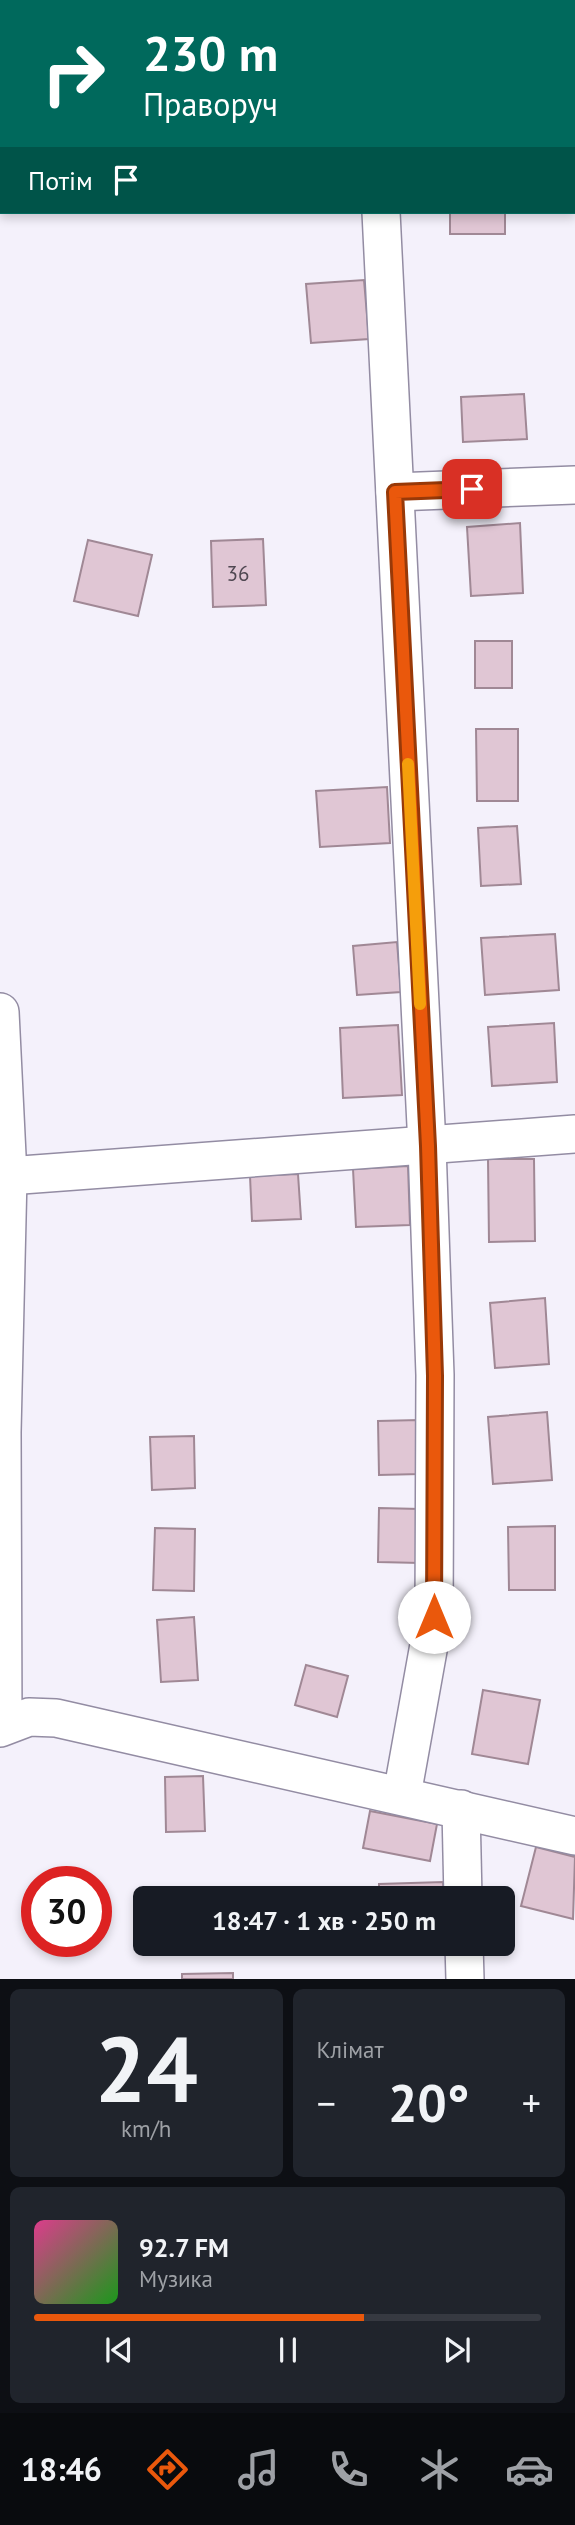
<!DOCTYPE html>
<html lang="uk">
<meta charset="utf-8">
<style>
:root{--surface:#171b24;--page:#20242c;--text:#f1f3f6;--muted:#9ea1a6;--line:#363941;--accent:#ea580c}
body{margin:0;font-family:"PT Sans",sans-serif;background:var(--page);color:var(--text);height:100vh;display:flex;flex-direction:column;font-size:26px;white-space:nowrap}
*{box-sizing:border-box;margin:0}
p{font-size:23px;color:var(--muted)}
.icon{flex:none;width:38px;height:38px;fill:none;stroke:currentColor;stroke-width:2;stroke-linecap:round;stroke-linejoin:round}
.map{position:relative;height:1979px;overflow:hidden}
.drawer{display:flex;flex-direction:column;gap:10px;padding:10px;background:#0d0f14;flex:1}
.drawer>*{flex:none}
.top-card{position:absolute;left:0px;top:0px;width:576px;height:214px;box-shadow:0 4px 10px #0003;background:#00695c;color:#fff;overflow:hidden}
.speed{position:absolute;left:21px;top:1866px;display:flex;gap:14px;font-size:35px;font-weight:700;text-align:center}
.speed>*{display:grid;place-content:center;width:91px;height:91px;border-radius:50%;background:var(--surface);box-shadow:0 4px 10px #0003;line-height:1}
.speed .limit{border:10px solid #d22;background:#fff;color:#111}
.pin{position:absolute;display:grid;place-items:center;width:60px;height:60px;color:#fff;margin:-30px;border-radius:14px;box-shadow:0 4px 10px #0006}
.me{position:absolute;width:77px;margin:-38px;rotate:0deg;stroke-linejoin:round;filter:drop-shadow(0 0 5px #0008)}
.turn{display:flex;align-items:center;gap:24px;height:147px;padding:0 28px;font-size:32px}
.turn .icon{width:91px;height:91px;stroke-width:2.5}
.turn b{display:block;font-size:49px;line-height:60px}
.then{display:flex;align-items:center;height:66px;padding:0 28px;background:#0003;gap:14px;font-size:26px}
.big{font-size:52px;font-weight:600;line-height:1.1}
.drawer .widget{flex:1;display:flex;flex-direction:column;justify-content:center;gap:10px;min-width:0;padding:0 24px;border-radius:10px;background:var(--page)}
.drawer .dial{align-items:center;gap:0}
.dial b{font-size:91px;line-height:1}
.song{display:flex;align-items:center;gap:21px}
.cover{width:84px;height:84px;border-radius:10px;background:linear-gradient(135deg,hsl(330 70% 55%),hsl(120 70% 35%))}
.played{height:7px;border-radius:4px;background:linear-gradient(90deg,var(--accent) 65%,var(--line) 65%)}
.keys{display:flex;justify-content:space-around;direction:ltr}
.heat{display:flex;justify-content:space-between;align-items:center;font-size:38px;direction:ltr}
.drawer .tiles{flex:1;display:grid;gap:10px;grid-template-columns:1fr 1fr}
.widget:last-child{grid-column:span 2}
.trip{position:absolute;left:133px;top:1886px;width:382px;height:70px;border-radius:10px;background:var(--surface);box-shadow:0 4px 10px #0003;font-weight:600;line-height:70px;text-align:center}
.tabs{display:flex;height:112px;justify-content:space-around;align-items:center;background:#090b0e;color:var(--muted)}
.tabs .icon{width:49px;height:49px}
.tabs .on{color:var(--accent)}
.tabs b{font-size:32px;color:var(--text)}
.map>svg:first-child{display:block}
</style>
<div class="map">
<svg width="575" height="1979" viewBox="0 0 575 1979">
<rect width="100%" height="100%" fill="#f4f1fb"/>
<g fill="#e0c6d4" stroke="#a08895" stroke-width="2">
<rect x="311" y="0" width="45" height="2"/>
<rect x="450" y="212" width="55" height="22"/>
<polygon points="364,280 369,339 311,343 306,284"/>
<polygon points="524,394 527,439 463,442 461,397"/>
<polygon points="520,523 523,593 471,596 467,527"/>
<polygon points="263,539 266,605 213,607 211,541"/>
<polygon points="88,540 152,555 138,616 74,601"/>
<rect x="475" y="641" width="37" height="47"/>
<polygon points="476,729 518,729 518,801 477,801"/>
<polygon points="387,787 390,843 320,847 316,791"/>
<polygon points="517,826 521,884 481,886 478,828"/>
<polygon points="555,934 559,990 485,995 481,938"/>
<polygon points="397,942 401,992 357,995 353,946"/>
<polygon points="554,1023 557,1082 492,1086 488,1027"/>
<polygon points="398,1025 402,1095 343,1098 340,1028"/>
<polygon points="488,1159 534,1159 535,1241 489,1242"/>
<polygon points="408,1166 410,1225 356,1227 353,1169"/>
<polygon points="298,1174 301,1219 252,1221 250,1176"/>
<polygon points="545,1298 549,1364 495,1368 490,1303"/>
<polygon points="547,1412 552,1480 493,1484 488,1417"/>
<polygon points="419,1420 420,1474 379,1475 378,1421"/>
<polygon points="194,1436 195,1488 152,1490 150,1437"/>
<polygon points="379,1508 420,1509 420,1563 378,1562"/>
<polygon points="555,1526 555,1590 509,1590 508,1527"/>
<polygon points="155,1528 195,1529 194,1591 153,1590"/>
<polygon points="194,1617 198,1680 161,1682 157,1620"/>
<polygon points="306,1665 348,1676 337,1717 295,1705"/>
<polygon points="483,1690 540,1700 528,1764 472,1754"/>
<polygon points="203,1776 205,1831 166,1832 165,1777"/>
<polygon points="370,1811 437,1824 430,1861 363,1848"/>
<polygon points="536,1847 575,1857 573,1919 521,1906"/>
<polygon points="443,1882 444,1899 379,1899 379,1884"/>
<polygon points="233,1973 233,1979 182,1979 182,1974"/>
</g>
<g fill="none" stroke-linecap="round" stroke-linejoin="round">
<g stroke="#938ca3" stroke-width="40">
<g id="street">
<polyline points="370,0 370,2"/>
<polyline points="381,212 427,1146 435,1375 434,1617 402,1795"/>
<polyline points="395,492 575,485"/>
<polyline points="0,1012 8,1176 2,1432 3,1725"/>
<polyline points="8,1176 575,1134"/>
<polyline points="0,1728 29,1717 56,1718 575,1836"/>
<polyline points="461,1809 463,1899"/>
<polyline points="464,1944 465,1979"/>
</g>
</g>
<use href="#street" stroke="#fff" stroke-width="37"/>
</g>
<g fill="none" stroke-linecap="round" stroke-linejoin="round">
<g stroke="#983908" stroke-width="18">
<polyline id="route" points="434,1617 435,1376 428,1146 395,492 472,489"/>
</g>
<use href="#route" stroke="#ea580c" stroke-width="12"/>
<polyline stroke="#f59e0b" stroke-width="12" points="408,764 420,1004"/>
</g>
<g text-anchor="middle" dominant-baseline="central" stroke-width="5" stroke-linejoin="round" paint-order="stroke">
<g font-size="21" fill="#504852">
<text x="238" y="573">36</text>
</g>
</g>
</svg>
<div class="speed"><div class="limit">30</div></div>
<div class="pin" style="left:472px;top:489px;background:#d93025"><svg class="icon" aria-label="arrive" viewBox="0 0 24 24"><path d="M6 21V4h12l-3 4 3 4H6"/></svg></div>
<svg class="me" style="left:434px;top:1617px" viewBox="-20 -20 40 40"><circle r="19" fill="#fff"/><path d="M0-13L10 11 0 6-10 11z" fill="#ea580c"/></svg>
<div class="trip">18:47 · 1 хв · 250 m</div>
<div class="top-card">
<div class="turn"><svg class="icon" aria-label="right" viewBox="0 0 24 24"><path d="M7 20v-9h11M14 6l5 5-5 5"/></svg><div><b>230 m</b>Праворуч</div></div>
<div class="then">Потім<svg class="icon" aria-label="arrive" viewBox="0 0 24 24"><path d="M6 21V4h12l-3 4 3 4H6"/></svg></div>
</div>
</div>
<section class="drawer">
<div class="tiles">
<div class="widget dial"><b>24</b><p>km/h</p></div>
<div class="widget"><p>Клімат</p>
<div class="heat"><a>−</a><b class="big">20°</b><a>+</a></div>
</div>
<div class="widget">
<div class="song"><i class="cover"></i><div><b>92.7 FM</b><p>Музика</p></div></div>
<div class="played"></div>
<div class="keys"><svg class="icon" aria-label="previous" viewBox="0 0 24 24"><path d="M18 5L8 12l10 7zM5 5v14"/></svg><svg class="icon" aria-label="pause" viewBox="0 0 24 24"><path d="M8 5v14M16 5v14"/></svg><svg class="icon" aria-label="next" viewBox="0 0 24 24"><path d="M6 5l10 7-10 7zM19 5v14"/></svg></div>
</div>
</div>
</section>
<nav class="tabs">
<b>18:46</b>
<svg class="icon on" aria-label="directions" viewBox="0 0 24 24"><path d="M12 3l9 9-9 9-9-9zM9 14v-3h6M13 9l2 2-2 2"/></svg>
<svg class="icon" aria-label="music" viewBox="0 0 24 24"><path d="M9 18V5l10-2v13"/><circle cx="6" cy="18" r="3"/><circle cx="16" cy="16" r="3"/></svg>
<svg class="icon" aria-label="phone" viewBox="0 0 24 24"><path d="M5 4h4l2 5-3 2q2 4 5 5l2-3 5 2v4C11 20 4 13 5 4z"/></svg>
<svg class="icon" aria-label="climate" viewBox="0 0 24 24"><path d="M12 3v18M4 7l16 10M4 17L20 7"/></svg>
<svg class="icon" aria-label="car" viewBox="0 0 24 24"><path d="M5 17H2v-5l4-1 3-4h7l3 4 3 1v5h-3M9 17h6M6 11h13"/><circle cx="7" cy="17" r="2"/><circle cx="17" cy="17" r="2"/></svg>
</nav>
